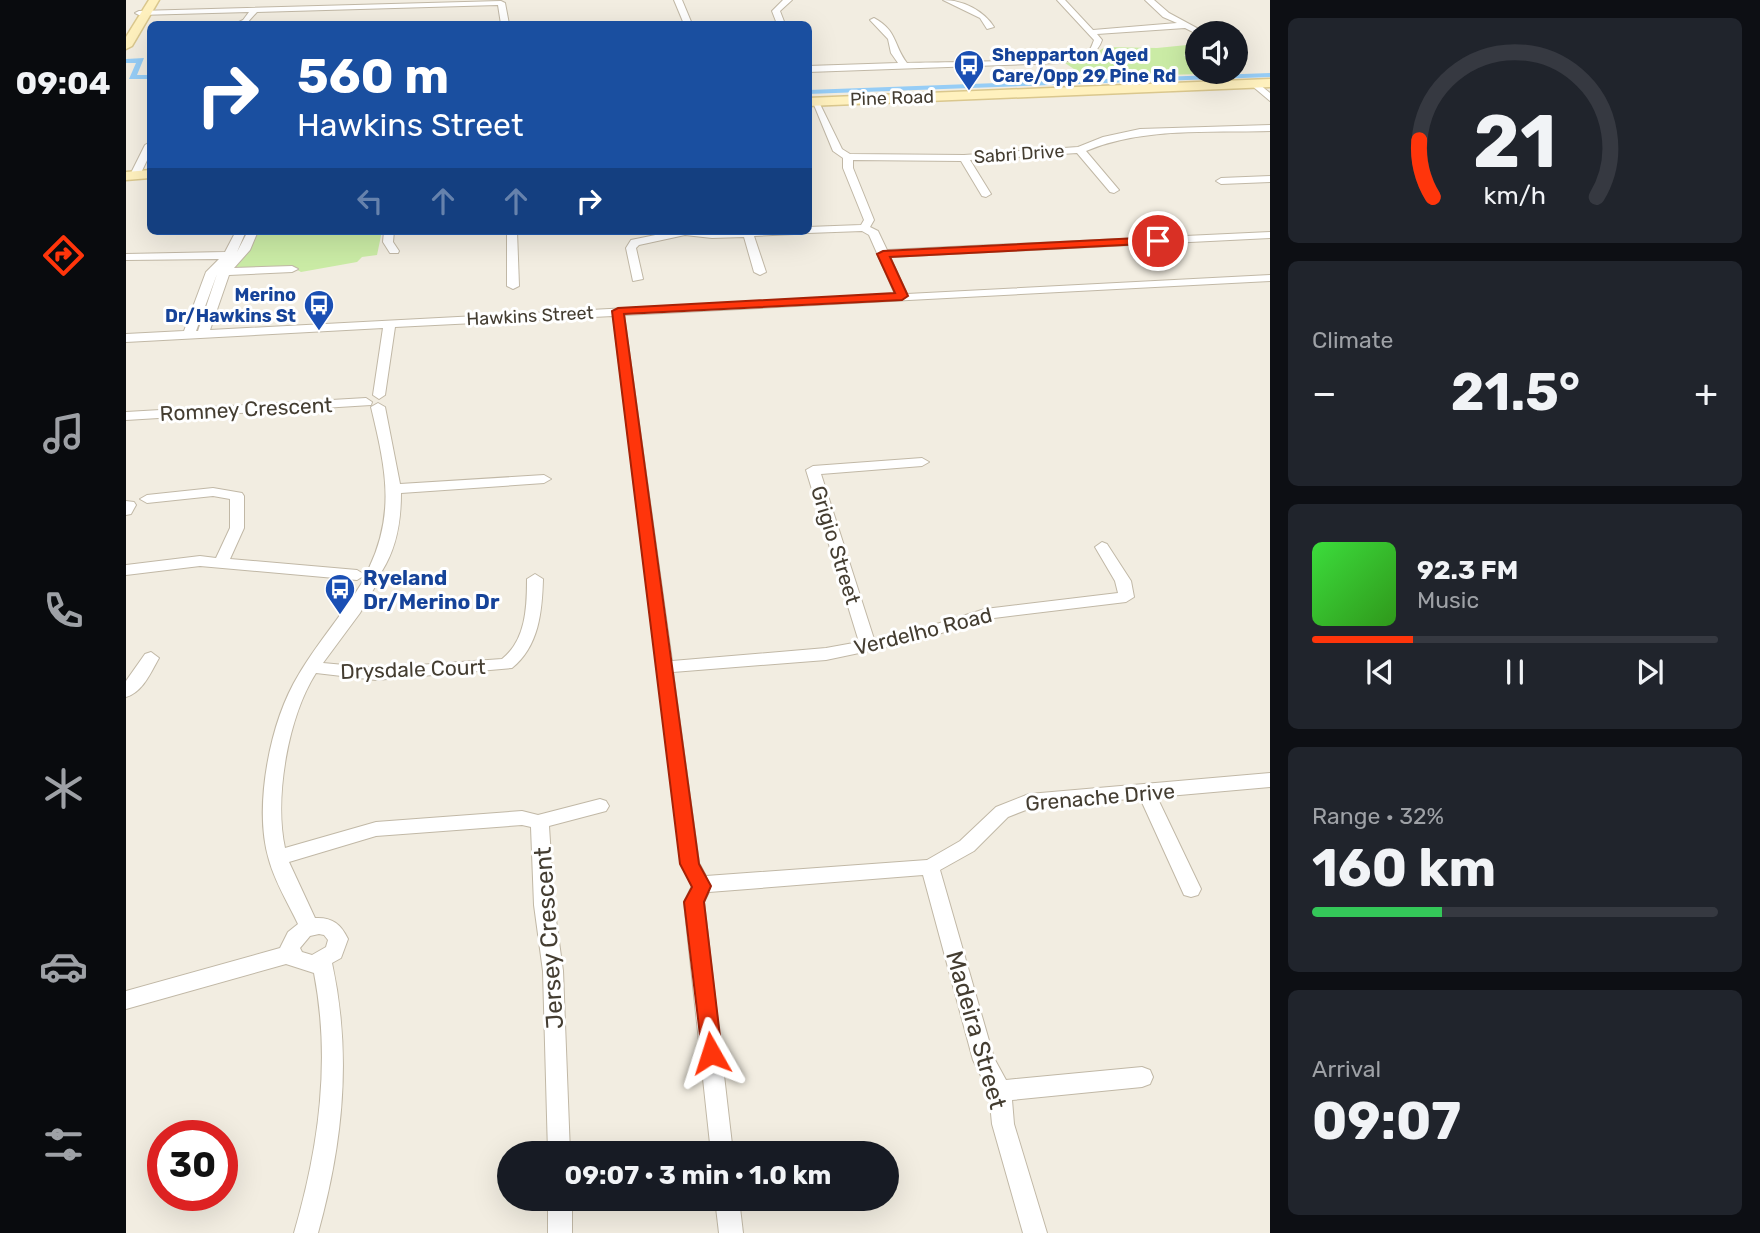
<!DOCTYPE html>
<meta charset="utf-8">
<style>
:root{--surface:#171b24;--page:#20242c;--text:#f1f3f6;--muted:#9ea1a6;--line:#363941;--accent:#ff350b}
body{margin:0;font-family:Rubik,sans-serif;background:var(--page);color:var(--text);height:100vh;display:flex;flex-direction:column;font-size:26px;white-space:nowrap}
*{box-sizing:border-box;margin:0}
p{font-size:23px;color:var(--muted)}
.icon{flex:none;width:38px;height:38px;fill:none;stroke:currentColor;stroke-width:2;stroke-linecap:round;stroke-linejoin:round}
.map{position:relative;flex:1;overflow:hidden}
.drawer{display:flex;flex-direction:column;gap:18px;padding:18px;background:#0d0f14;width:490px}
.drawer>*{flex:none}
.hud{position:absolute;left:21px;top:21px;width:665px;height:214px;border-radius:10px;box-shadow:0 7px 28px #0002;background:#1a4fa0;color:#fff;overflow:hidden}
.buttons{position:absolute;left:1059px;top:21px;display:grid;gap:14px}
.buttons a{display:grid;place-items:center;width:63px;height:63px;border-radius:50%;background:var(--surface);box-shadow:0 7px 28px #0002;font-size:35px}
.speed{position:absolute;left:21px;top:1120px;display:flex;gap:14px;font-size:35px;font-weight:700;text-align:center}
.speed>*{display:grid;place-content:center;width:91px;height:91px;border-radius:50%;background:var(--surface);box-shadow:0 7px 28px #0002;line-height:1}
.speed .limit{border:10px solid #d22;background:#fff;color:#111}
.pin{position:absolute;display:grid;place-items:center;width:60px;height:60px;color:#fff;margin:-30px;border:4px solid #fff;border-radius:50%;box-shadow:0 2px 7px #0007}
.me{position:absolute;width:77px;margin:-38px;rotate:354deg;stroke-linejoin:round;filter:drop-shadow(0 0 5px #0008)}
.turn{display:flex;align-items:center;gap:24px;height:147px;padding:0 35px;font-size:32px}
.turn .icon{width:91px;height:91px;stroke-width:2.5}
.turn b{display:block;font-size:49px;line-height:60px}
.lanes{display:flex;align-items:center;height:66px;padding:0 35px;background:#0003;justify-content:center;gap:35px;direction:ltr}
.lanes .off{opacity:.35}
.big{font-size:52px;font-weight:700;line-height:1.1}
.drawer .tile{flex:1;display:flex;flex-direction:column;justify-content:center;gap:10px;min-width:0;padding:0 24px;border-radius:10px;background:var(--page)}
.drawer .dial{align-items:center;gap:0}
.dial svg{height:182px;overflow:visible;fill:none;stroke:var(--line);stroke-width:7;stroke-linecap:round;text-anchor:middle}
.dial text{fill:var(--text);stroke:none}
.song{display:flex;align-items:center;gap:21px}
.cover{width:84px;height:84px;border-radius:10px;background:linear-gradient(135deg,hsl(120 70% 55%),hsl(110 70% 35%))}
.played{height:7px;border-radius:4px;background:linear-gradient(90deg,var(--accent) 25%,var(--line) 25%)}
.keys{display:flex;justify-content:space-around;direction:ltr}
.heat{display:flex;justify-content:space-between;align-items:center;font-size:38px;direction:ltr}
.charge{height:10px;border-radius:5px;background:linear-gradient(90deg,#34c759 32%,var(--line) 0)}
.trip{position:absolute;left:371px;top:1141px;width:402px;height:70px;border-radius:35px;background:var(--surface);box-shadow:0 7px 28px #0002;font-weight:700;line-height:70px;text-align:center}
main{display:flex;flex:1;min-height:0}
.dock{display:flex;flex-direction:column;width:126px;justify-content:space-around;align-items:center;background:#090b0e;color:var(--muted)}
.dock .icon{width:49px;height:49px}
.dock .selected{color:var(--accent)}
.dock b{font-size:32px;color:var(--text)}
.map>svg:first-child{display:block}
</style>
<main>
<nav class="dock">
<b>09:04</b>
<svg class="icon selected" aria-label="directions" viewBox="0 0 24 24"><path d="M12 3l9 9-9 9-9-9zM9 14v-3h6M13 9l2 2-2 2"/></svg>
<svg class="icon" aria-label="music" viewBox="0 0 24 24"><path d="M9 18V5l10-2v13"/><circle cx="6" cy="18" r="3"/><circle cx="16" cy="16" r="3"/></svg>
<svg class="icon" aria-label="phone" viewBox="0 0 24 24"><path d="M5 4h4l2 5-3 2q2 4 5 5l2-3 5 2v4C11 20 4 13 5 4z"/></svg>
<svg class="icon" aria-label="climate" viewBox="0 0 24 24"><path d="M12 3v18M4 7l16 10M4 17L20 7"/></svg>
<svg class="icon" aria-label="car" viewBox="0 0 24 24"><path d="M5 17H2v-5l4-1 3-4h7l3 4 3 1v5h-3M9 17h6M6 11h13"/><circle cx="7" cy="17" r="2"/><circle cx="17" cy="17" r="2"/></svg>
<svg class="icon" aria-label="filters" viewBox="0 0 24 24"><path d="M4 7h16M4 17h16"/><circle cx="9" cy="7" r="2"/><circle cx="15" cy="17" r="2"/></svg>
</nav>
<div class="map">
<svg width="1144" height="1233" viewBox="0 0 1144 1233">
<rect width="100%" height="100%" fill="#f2ede1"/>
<g fill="#caeba5">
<polygon points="1071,44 1071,51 1058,55 1071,68 1071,72 1077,74 960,77 939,63 964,57 979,47 1031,48"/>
<polygon points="133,231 256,231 251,255 236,257 231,262 175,272 166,267 114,269 106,265"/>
</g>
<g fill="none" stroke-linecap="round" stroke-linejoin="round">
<g fill="#96cdf6" fill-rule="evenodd">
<polygon points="18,58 11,75 24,75 24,79 3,79 10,63 0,63 0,59"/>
<polygon points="1144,73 1144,77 682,94 682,90"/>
</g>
<g stroke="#c1b8a6" stroke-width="2">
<g id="street">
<polygon points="548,0 556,0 566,24 558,24"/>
<polygon points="657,0 666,0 654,11 659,24 651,24 646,11"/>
<path d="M 817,0 C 837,0 858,11 868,27 L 861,29 L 854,18 Z"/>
<path d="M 931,0 L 939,0 L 967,30 L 1051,23 L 1037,17 L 1019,0 L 1028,0 L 1043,13 L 1080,33 L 1071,34 L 1059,28 L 971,34 L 976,40 C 970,59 951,58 934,63 L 682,72 L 682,66 L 772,63 L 765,53 L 762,39 L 744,20 L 748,18 C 772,31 767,45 781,63 C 811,62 945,63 963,50 C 966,47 966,45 968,40 Z"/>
<polygon points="375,1 379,3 383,24 375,24 372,5 131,12 120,24 109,24 117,20 123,12 13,15 9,13 13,11"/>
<polygon points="1128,80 1144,93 1144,101 1125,85 1125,81"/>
<path d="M 686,100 L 692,100 L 716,149 L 724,154 L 838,155 L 952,147 L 977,137 L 1014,129 L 1144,125 L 1144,131 C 1083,133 1017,127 960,151 L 993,190 L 988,193 L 984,192 L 951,153 L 844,160 L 865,194 L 860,197 L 856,196 L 835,161 L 727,160 L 727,168 L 748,220 L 744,227 L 752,231 L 761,250 L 1144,232 L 1144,238 L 764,257 L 781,294 L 1144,275 L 1144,281 L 498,315 L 546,661 L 700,648 L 733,642 L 680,470 L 687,466 L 796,458 L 803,462 L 796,466 L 695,474 L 748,639 L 788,631 L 859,609 L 992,593 L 989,581 L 969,547 L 976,542 L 981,544 L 1005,581 L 1008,597 L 1000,602 L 860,619 L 790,641 L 700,660 L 547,672 L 573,863 L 580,876 L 801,860 L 834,841 L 870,807 L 903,794 L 1144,773 L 1144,787 L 1031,797 L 1075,889 L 1072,895 L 1065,897 L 1058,895 L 1014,798 L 905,808 L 882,817 L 848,851 L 814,870 L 868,1058 L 880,1080 L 1016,1067 L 1024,1070 L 1027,1077 L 1024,1084 L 1016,1087 L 886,1100 L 888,1124 L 921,1233 L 897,1233 L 866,1124 L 863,1092 L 847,1060 L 797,875 L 583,892 L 578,902 L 607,1153 L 585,1153 L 558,902 L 566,886 L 555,864 L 487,316 L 269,327 L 259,395 L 253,399 L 247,395 L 257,328 L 0,342 L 0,334 L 58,331 L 80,272 L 93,259 L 0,260 L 0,254 L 99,252 L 110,231 L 120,231 L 111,252 L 122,231 L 132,231 L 124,250 L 108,268 L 166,266 L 172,269 L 166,272 L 103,275 L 84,330 L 769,294 L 743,235 L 736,231 L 682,233 L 677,231 L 682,231 L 682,227 L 735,225 L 738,220 L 717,168 L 717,158 L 707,151 ZM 91,274 L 72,331 L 70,331 Z"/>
<polygon points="24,142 24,154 14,175 5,177 4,175 19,145"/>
<polygon points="1144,176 1144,182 1095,184 1090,181 1095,178"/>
<polygon points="258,231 268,231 267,242 273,251 272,253 264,253 257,242"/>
<polygon points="381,231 391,231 393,286 387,289 381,286"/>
<polygon points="549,231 673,231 668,234 628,236 640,272 634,275 628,272 618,237 586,238 559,235 513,245 510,248 517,279 507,281 500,248 505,240"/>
<polygon points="240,398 246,402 245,405 0,420 0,412"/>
<path d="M 252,403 L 259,407 L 274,484 L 418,475 L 425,479 L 418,483 L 275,493 C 275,521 271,547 256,571 L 246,571 L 243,568 C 270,511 259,466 245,407 Z"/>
<polygon points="87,488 116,493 118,496 118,528 104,559 231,570 239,575 231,580 74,566 0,575 0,565 74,556 90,558 104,528 104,499 87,496 21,503 14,499 21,495"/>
<polygon points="0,501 8,502 10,505 5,514 0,515"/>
<path d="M 409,574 L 417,579 C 416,612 413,646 386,668 L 250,680 L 190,673 C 162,717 148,798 159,848 L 250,822 L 396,811 L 412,815 L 474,799 L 480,801 L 483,806 L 480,811 L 423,826 L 428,905 L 437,971 L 444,1153 L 422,1153 L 417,971 L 408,905 L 405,827 L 396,825 L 250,836 L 163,862 L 189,918 C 206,917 215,924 222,939 L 215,958 L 206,963 C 226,1055 217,1143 192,1233 L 168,1233 C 193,1147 205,1061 188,973 L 160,964 L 0,1009 L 0,991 L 154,948 L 162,932 L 172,924 C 162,903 149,882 143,860 C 127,807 144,721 173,674 C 192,642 217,614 237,581 L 247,581 L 250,585 L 234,613 L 197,663 L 250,668 L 376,659 C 400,640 401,607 401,579 ZM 193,934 L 198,935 L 202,940 L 200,947 L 186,955 L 176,952 L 174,948 L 184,936 Z"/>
<path d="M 25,652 L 33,658 C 25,672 17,692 0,697 L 0,681 L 19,654 Z"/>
<rect x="422" y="1199" width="24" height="34"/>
<polygon points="589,1199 613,1199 617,1233 593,1233"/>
</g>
</g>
<g stroke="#dac78d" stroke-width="3">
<g id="secondary">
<polygon points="23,0 33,0 6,46 0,49 0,37"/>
<polygon points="1144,79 1144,87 682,106 682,98"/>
<polygon points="24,170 24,178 0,180 0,172"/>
</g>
</g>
<use href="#street" fill="#fff" fill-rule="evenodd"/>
<use href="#secondary" fill="#fff1be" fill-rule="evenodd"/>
</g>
<polygon fill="#ff350b" stroke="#a62207" stroke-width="2" points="1032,237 1036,238 1036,243 764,257 782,296 776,300 498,314 573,864 585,886 578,902 596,1053 593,1060 585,1063 577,1060 558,902 566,887 554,864 486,311 492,308 769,293 751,254 757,251"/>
<defs>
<g id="bus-pin" transform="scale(1.575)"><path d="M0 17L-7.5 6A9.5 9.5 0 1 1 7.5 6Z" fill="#1a4fb4" stroke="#fff"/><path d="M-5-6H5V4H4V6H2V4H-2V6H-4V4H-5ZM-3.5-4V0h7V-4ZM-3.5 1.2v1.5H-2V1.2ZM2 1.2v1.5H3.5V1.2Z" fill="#fff"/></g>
</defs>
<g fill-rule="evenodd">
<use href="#bus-pin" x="843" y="65"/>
<use href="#bus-pin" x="193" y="305"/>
<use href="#bus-pin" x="214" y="589"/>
</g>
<g text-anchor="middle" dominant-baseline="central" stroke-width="6" stroke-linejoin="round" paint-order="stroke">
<g font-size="18" font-weight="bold" fill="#164399" stroke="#fff" text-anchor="start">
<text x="866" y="55">Shepparton Aged<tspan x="866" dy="21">Care/Opp 29 Pine Rd</tspan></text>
<text x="170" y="295" text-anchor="end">Merino<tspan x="170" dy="21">Dr/Hawkins St</tspan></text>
</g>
<g font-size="18" fill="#443d31" stroke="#fff">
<text transform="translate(766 98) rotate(-2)">Pine Road</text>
<text transform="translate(893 154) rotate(-4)">Sabri Drive</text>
<text transform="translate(404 316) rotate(-3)">Hawkins Street</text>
</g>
<g font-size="21" fill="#443d31" stroke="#fff">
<text transform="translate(120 409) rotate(-3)">Romney Crescent</text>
<text transform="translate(710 545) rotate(73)">Grigio Street</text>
<text transform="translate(797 631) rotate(-14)">Verdelho Road</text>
<text transform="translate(287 669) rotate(-2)">Drysdale Court</text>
<text transform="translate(974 797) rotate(-5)">Grenache Drive</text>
</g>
<g font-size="21" font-weight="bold" fill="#164399" stroke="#fff" text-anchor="start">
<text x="237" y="577">Ryeland<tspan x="237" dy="24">Dr/Merino Dr</tspan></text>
</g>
<g font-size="24" fill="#443d31" stroke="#fff">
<text transform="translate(423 938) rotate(-94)">Jersey Crescent</text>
<text transform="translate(850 1030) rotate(74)">Madeira Street</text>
</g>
</g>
</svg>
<div class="buttons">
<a><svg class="icon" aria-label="sound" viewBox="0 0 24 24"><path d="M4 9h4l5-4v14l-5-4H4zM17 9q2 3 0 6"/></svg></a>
</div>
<div class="speed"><div class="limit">30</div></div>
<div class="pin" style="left:1032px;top:241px;background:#d93025"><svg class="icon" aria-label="arrive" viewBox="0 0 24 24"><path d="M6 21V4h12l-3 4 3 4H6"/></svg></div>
<svg class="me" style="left:585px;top:1053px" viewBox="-20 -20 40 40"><path d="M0-17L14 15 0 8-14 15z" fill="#ff350b" stroke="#fff" stroke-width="4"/></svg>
<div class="trip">09:07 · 3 min · 1.0 km</div>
<div class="hud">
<div class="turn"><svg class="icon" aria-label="right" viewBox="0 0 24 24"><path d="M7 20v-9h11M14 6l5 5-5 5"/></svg><div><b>560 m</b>Hawkins Street</div></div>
<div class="lanes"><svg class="icon off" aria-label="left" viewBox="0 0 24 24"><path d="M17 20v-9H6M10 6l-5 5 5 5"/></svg><svg class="icon off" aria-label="ahead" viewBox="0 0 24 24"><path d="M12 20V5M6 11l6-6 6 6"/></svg><svg class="icon off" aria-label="ahead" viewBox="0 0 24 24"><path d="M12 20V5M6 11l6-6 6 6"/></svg><svg class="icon" aria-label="right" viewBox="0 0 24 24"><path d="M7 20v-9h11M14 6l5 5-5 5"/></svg></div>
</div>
</div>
<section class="drawer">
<div class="tile dial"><svg viewBox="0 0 100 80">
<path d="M14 69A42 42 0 1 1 86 69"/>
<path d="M14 69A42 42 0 0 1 8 44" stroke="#ff350b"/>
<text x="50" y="56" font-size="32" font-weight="700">21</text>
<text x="50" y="72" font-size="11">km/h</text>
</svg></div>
<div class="tile"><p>Climate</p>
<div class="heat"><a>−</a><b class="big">21.5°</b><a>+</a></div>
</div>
<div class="tile">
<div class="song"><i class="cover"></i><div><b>92.3 FM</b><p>Music</p></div></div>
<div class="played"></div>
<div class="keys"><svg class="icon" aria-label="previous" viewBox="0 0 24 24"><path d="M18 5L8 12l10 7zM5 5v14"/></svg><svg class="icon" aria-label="pause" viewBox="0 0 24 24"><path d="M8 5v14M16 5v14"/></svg><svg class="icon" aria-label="next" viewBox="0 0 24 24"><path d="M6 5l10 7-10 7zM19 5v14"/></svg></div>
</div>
<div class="tile"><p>Range · 32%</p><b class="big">160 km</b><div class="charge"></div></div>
<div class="tile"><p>Arrival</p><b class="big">09:07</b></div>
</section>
</main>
